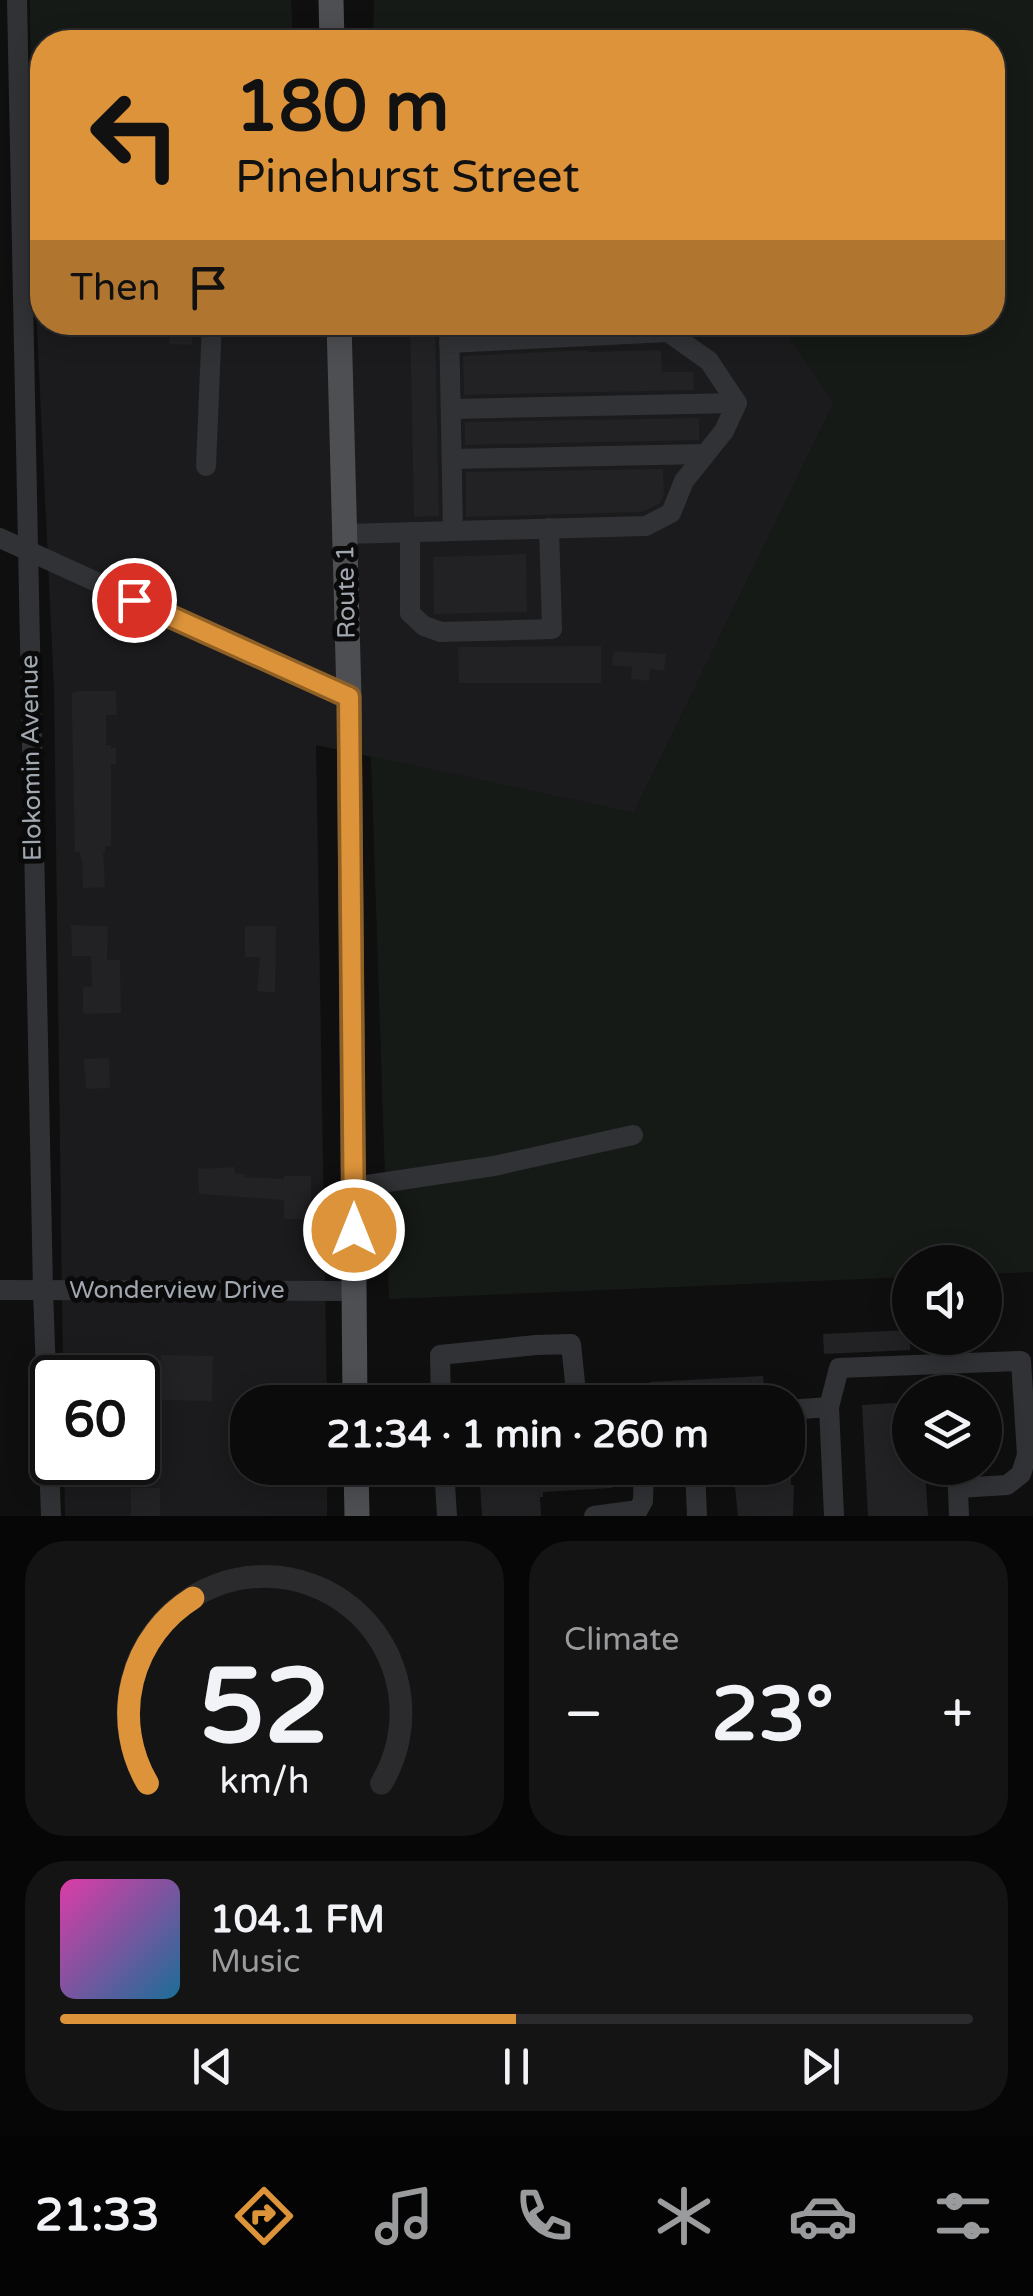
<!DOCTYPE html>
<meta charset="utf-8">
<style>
:root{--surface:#0b0b0c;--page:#141415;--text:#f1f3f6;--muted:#9a9b9d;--line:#2b2b2d;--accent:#dc933a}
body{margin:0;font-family:"Varela Round",sans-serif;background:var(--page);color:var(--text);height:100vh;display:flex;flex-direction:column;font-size:38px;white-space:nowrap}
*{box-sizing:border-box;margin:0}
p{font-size:32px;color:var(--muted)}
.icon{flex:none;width:55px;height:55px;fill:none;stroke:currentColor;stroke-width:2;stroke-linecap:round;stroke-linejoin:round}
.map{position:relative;height:1516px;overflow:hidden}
.panel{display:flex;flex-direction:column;gap:25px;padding:25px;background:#060607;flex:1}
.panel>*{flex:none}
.hud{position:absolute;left:30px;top:30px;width:975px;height:305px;border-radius:40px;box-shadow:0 5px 25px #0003,0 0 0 2px var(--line);background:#dc933a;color:#111;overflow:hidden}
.tools{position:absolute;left:892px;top:1245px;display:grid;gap:20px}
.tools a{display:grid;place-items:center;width:110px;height:110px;border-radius:50%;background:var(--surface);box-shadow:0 5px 25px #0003,0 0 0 2px var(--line);font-size:50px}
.speed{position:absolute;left:30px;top:1355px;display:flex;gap:20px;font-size:50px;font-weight:700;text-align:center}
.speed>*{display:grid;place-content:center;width:130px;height:130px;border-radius:50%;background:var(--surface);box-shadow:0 5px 25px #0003,0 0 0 2px var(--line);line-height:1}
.speed .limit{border:5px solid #111;border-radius:15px;background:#fff;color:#111}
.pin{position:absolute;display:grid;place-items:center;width:85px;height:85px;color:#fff;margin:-42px;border:5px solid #fff;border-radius:50%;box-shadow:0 2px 10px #0007}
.me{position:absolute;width:110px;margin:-55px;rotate:0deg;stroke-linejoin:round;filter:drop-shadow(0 0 8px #0008)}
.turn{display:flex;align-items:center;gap:35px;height:210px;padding:0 40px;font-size:45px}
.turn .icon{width:130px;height:130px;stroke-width:2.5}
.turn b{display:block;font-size:70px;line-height:85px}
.then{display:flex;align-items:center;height:95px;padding:0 40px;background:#0003;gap:20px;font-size:38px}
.big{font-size:75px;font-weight:700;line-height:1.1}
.panel .tile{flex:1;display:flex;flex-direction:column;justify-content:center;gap:15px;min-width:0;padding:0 35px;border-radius:40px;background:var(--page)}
.panel .dial{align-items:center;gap:0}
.dial svg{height:260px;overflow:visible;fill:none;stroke:var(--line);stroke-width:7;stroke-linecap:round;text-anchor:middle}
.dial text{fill:var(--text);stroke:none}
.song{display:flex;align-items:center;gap:30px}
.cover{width:120px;height:120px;border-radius:15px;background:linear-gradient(135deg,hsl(320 70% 55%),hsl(200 70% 35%))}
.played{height:10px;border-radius:5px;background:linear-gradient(90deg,var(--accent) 50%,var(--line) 50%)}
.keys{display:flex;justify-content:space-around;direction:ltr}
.heat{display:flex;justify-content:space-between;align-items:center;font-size:55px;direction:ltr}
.panel .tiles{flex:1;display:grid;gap:25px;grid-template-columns:1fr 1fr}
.tile:last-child{grid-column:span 2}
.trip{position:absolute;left:230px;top:1385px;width:575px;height:100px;border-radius:40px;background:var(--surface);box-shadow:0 5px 25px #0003,0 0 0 2px var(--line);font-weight:700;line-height:100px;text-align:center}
.dock{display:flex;height:160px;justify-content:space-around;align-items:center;background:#040405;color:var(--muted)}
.dock .icon{width:70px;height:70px}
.dock .selected{color:var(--accent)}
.dock b{font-size:45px;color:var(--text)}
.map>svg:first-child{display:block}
</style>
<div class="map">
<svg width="1033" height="1516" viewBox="0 0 1033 1516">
<rect width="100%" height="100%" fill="#0f0f10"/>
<polygon fill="#1b1b1d" points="34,266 42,266 42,322 780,323 834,403 634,813 316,745 327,1402 248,1402 248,1468 327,1468 327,1516 65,1516 64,1463 138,1462 138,1378 63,1377 54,689"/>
<g fill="#161a16">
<polygon points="30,0 291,0 293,42 42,42 42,265 34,266"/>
<polygon points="374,0 1033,0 1033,1272 985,1274 985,1262 910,1262 910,1277 389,1299 371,756 634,813 834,403 780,323 992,322 992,42 373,42"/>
</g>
<g fill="#222224">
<polygon points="170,322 192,322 192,345 169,344"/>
<polygon points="410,322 435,322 439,516 414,517"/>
<polygon points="463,322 583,322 463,329"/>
<polygon points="588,350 588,352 661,350 662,372 693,372 694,390 464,395 463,356"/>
<polygon points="699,418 699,440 465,445 465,422"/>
<polygon points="663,469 664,494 660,503 642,512 466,517 466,472"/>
<polygon points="526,554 527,612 434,614 433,557"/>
<polygon points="601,646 601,683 459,683 458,647"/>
<polygon points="614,651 666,654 664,671 650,669 649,681 631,679 632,667 612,665"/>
<polygon points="78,691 116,691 117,715 106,715 106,745 111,745 111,748 116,748 116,764 111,764 111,846 105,846 105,853 103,853 105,887 83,888 82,857 80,857 80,852 75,852 72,716 72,693"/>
<polygon points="71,925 108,926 107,960 120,960 121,1013 83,1014 83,987 92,986 91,956 72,956"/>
<polygon points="245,926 276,926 275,993 257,991 260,957 245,957"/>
<polygon points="109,1058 110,1088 86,1089 84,1059"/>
<polygon points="235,1167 234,1173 245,1174 245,1177 284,1179 284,1176 311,1176 311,1219 284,1219 284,1200 199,1194 198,1169"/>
<polygon points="910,1330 910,1350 824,1354 823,1334"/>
<polygon points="161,1355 213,1356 212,1401 161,1400 161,1390 146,1390 146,1376 134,1375 134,1359 161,1360"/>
<polygon points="763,1376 765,1396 651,1401 650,1382"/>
<polygon points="910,1402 910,1468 922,1468 922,1470 925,1470 928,1516 868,1516 862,1405"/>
<polygon points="479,1468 611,1468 612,1488 543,1492 543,1497 540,1497 541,1516 482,1516"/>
<polygon points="733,1468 791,1468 791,1485 794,1485 793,1516 738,1516"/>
<rect x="131" y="1488" width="29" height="28"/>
</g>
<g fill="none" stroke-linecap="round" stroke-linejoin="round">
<g stroke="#303235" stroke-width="20">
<polyline points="17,0 43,1290 51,1516"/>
<polyline points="449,322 453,531"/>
<polyline points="449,343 668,332"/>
<polyline points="451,409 737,403"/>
<polyline points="452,459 705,454"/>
<polyline points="206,466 212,322"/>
<polyline points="410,532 410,613 424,626 441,632 552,629 549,528"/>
<polyline points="345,534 646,526 671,513 684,481 724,431 737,403 709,361 654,322"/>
<polyline points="0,538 349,697"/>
<polyline points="354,1187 494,1166 633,1135"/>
<polyline points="0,1290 354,1291"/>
<polyline points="441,1402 440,1355 536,1345 571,1344 577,1402"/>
<polyline points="829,1407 839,1368 1021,1361 1027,1455 1021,1474 1007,1485 958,1488 959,1516"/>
<polyline points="788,1410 829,1407 834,1516"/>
<polyline points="444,1468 447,1516"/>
<polyline points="695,1468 697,1516"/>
<polyline points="594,1516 638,1510 643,1501 644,1468"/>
</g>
<g stroke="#4d4f53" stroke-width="25">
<polyline points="331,0 332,42"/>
<polyline points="339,322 349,697 355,1402"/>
<polyline points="356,1468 357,1516"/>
</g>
</g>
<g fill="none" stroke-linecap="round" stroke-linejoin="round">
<g stroke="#8f6026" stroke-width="25">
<polyline id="route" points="134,600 349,697 354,1230"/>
</g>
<use href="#route" stroke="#dc933a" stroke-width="18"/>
</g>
<g text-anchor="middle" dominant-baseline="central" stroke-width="10" stroke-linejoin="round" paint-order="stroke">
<g font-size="25" fill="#a1a7af" stroke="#0a0a0b">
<text transform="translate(346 592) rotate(-91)">Route 1</text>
<text transform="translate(31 758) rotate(-91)">Elokomin Avenue</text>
<text x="177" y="1290">Wonderview Drive</text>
</g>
</g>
</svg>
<div class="tools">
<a><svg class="icon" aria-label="sound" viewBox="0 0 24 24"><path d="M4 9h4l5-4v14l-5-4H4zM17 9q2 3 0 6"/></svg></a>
<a><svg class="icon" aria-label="layers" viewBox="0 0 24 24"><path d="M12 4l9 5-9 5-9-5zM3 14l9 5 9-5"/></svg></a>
</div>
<div class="speed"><div class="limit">60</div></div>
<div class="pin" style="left:134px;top:600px;background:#d93025"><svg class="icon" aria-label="arrive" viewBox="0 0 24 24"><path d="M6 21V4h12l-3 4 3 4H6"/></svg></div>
<svg class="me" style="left:354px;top:1230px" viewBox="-20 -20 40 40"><circle r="17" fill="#dc933a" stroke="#fff" stroke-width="3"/><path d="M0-11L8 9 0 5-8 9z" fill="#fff"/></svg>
<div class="trip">21:34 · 1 min · 260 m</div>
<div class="hud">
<div class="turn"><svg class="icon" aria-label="left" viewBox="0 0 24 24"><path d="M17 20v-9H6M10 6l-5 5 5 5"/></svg><div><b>180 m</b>Pinehurst Street</div></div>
<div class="then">Then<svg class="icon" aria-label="arrive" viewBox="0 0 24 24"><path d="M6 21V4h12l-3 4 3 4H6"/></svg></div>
</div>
</div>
<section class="panel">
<div class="tiles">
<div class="tile dial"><svg viewBox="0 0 100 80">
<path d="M14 69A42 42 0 1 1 86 69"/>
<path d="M14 69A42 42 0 0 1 28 12" stroke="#dc933a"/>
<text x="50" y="56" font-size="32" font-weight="700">52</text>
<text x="50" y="72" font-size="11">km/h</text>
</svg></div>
<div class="tile"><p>Climate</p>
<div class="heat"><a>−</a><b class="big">23°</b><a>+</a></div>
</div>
<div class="tile">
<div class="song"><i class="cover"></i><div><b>104.1 FM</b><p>Music</p></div></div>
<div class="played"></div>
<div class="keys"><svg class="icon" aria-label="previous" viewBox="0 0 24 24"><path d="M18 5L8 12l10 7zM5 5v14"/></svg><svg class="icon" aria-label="pause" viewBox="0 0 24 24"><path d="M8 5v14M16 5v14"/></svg><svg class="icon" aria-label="next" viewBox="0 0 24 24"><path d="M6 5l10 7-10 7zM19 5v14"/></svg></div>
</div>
</div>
</section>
<nav class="dock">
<b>21:33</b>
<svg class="icon selected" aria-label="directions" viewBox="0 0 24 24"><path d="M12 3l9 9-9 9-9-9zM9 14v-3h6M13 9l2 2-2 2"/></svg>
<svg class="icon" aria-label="music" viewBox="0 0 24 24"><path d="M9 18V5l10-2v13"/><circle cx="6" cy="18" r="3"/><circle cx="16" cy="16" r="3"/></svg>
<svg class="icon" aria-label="phone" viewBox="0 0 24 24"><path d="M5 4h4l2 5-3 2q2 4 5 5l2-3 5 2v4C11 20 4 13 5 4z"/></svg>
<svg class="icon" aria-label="climate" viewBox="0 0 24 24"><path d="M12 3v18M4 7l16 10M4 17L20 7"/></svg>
<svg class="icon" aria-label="car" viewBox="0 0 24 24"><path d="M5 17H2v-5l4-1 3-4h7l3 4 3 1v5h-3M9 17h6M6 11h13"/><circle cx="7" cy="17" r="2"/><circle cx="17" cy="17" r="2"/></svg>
<svg class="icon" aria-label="filters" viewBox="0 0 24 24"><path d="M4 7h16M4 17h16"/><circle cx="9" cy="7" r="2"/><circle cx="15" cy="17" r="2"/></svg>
</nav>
